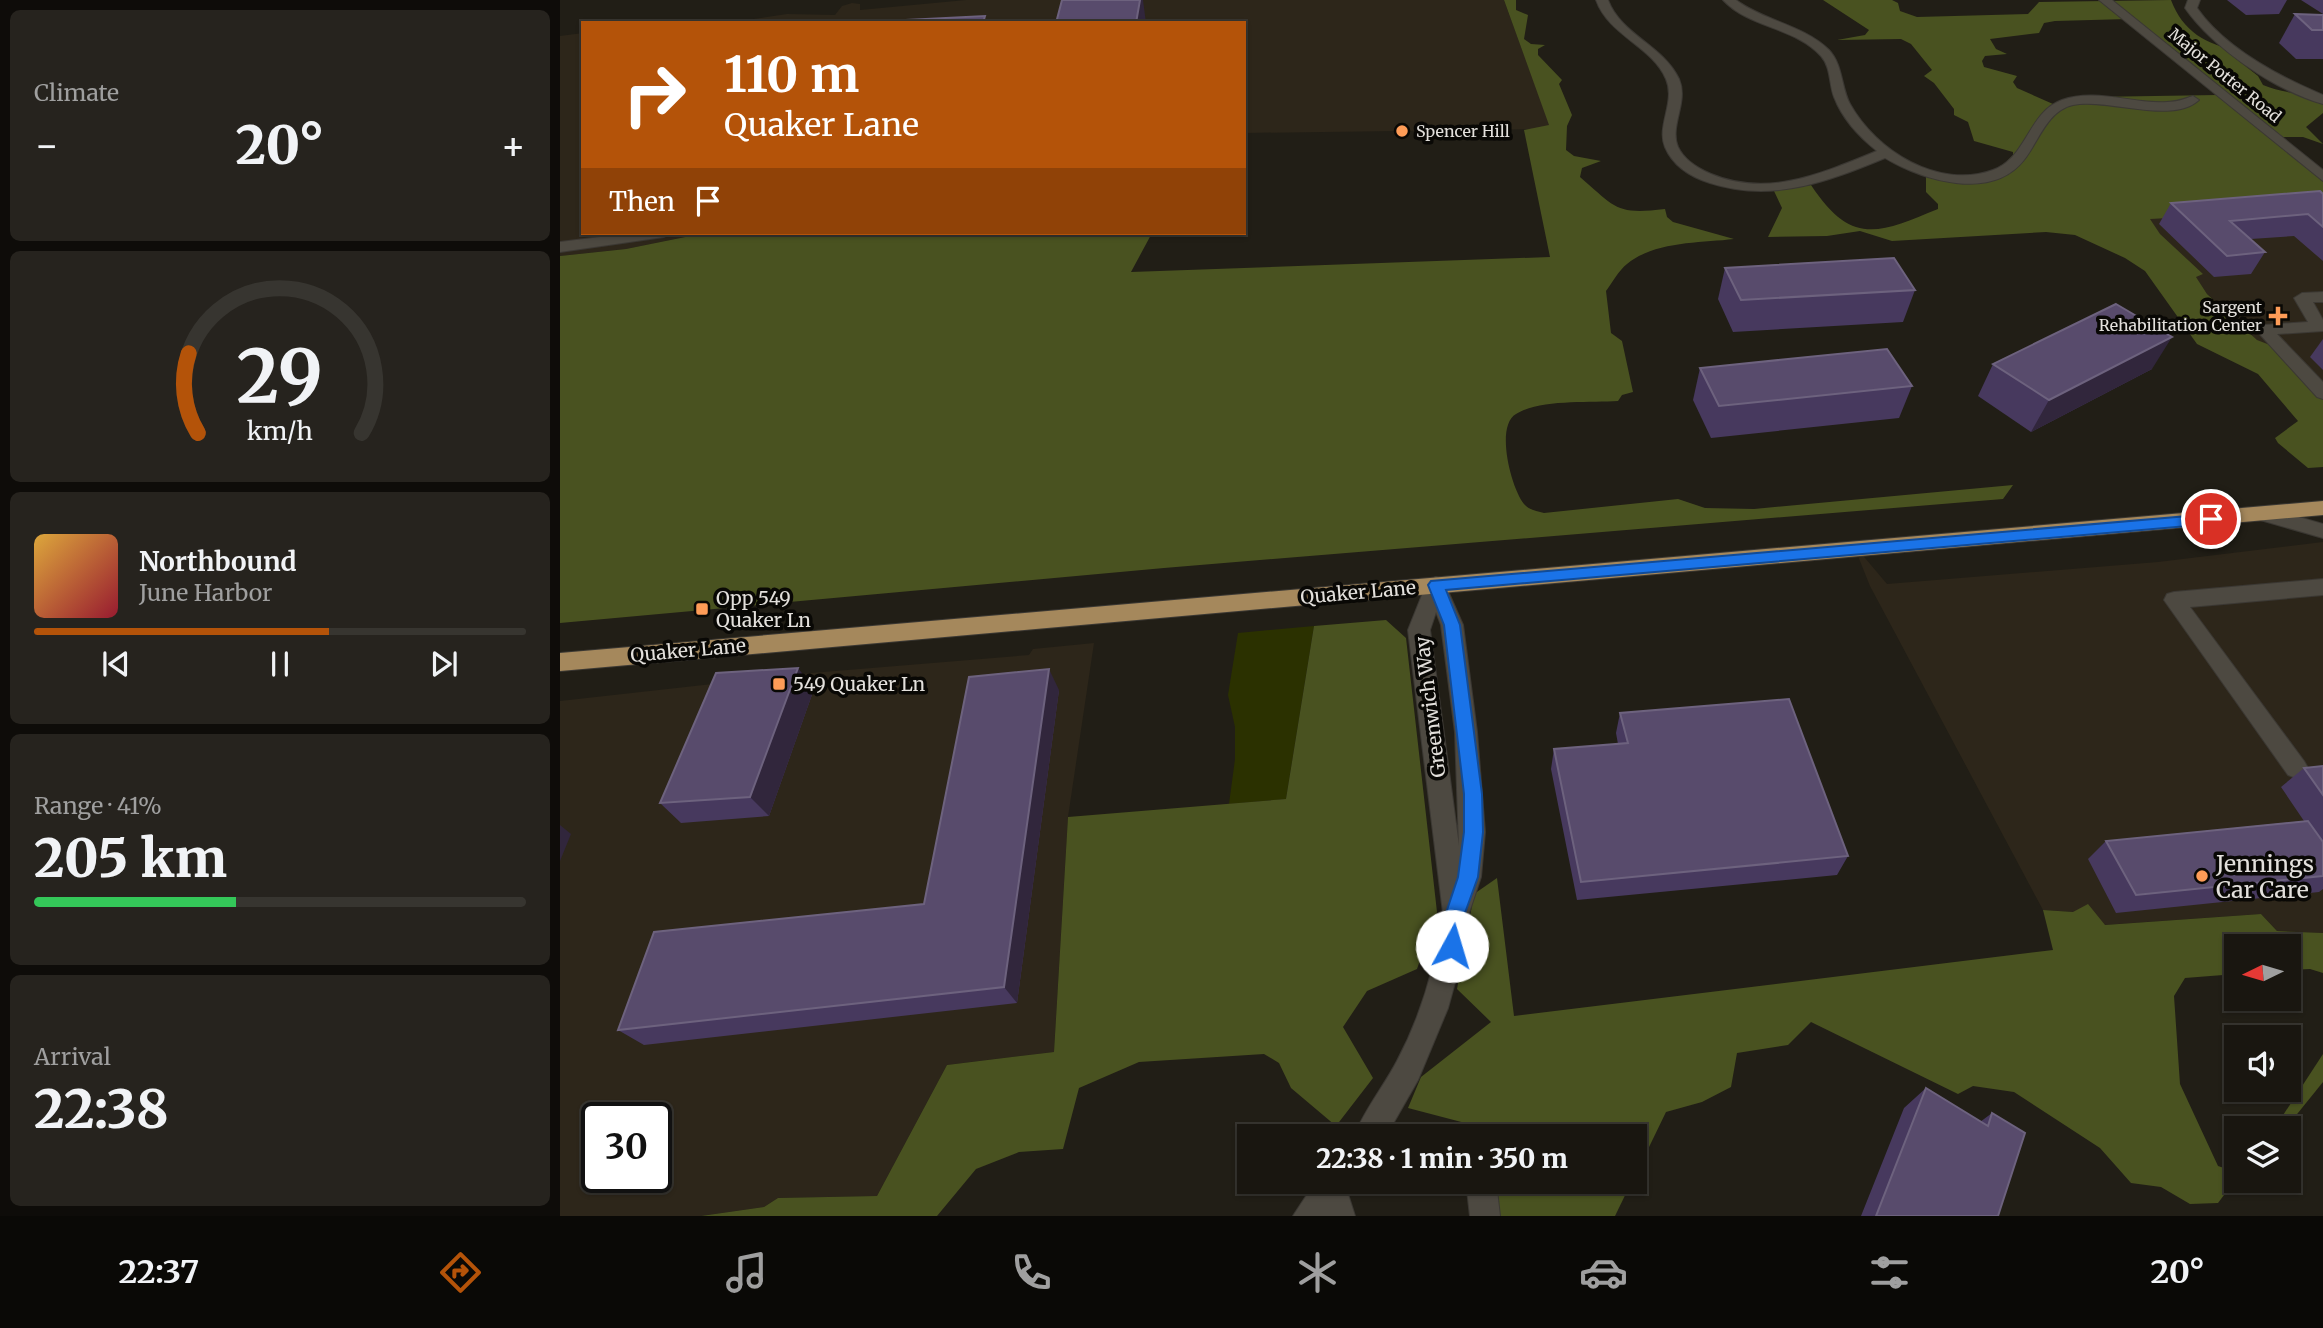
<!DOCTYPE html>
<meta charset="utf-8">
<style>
:root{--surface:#191610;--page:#26231e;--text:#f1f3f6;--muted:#9f9f9f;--line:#373530;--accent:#b45309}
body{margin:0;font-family:Merriweather,serif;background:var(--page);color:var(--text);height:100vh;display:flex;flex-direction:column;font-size:26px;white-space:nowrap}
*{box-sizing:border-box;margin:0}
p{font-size:23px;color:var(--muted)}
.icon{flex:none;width:38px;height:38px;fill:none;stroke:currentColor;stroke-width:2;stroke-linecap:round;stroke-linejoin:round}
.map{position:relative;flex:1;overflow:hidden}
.details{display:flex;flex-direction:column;gap:10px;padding:10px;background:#0e0c09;width:560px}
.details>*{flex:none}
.hud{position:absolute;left:21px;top:21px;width:665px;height:214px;border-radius:0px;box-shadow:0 2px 5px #0004,0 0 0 2px var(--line);background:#b45309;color:#fff;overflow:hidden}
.needle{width:46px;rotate:265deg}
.tools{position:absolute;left:1664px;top:934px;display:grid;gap:14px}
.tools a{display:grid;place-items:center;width:77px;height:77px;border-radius:0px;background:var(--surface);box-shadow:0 2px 5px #0004,0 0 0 2px var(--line);font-size:35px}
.speed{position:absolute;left:21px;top:1102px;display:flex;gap:14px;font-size:35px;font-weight:700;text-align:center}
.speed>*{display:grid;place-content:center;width:91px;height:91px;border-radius:50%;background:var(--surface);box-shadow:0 2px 5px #0004,0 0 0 2px var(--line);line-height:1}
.speed .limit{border:4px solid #111;border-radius:10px;background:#fff;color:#111}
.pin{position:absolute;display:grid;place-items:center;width:60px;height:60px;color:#fff;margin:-30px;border:4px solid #fff;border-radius:50%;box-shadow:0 2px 7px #0007}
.me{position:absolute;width:77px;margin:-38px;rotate:6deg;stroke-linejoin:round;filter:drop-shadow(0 0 5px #0008)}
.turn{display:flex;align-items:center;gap:24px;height:147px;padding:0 28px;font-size:32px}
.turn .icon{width:91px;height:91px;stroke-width:2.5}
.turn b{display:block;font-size:49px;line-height:60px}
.then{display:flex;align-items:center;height:66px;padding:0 28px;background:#0003;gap:14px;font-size:26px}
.big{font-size:52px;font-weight:800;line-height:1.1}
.details .widget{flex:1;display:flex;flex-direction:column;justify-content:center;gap:10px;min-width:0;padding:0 24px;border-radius:10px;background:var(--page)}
.details .dial{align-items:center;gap:0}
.dial svg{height:182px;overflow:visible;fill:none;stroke:var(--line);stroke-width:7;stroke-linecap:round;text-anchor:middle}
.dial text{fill:var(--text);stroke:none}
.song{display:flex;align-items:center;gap:21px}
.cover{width:84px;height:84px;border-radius:10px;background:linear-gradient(135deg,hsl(40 70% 55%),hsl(350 70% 35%))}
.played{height:7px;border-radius:4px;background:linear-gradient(90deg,var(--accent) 60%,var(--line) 60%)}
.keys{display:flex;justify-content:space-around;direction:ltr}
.heat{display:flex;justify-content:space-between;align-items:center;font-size:38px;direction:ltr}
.charge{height:10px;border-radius:5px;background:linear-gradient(90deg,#34c759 41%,var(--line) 0)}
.trip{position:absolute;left:677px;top:1124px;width:410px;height:70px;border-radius:0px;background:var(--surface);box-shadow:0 2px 5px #0004,0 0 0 2px var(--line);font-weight:800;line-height:70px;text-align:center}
.menu{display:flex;height:112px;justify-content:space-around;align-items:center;background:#0a0906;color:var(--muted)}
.menu .icon{width:49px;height:49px}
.menu .active{color:var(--accent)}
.menu b{font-size:32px;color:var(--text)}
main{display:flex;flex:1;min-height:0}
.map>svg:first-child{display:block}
</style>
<main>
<section class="details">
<div class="widget"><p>Climate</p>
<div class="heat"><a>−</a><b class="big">20°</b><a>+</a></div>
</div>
<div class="widget dial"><svg viewBox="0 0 100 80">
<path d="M14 69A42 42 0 1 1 86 69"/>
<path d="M14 69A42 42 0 0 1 10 34" stroke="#b45309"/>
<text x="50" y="56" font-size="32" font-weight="700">29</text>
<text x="50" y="72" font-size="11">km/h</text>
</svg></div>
<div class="widget">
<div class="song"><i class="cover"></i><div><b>Northbound</b><p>June Harbor</p></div></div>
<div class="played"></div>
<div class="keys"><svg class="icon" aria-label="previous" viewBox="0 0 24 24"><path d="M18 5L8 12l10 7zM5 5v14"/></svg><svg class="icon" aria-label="pause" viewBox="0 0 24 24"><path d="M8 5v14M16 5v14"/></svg><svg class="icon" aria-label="next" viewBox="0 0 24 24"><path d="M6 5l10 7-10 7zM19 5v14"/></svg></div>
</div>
<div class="widget"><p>Range · 41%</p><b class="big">205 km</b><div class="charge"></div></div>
<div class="widget"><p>Arrival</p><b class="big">22:38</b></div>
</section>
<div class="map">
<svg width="1763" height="1216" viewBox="0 0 1763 1216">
<rect width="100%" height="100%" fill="#211e16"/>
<g fill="#2d261a" fill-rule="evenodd">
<polygon points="406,0 944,0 990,126 980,129 684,133 684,23 166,23 227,14 275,15 282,6 292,3 300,4 300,10"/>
<polygon points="23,33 23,233 145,233 66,249 0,256 0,36"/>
<polygon points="1763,197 1763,413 1687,330 1647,294 1635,276 1584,219"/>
<polygon points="1763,542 1763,933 1717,931 1701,914 1544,925 1513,912 1483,910 1310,586 1296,551 1300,552 1327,584 1598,562"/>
<path d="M 534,643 L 508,817 L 494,1052 L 387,1065 L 317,1196 L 218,1198 L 204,1207 L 141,1216 L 0,1216 L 0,701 L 251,673 L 469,655 L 473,649 ZM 37,1118 L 96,1118 L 96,1178 L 37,1178 Z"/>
</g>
<polygon fill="#2b3100" points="754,626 726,799 669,804 675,759 675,727 668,695 678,633"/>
<g fill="#495220" fill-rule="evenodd">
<path d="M 944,0 L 956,0 L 956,10 L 968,15 L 964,39 L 971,44 L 985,45 L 978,49 L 978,55 L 1002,80 L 999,84 L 1012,115 L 1007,126 L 1006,150 L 1014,156 L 1041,161 L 1022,168 L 1020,177 C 1056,208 1056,215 1105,209 L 1107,217 L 1113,222 L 1174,239 C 1140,243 1095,241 1067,264 C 1059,270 1052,283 1046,291 L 1051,333 L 1062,341 L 1073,392 L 1062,395 L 1058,401 C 1029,403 979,399 956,414 C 935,426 951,488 964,504 C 969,510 977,511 984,513 L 1118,499 L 1145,508 L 1194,509 L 1453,485 L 1443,499 L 604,568 L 0,623 L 0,256 L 66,249 L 145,233 L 592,233 L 571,272 L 990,257 L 964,130 L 989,125 Z"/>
<path d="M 1263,0 L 1332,0 L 1338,3 L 1340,11 L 1357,17 L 1468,14 L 1479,2 L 1611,0 C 1623,32 1646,44 1678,51 L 1679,61 L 1698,76 L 1703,85 C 1722,93 1743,93 1763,101 L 1763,113 L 1746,127 L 1763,144 L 1743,137 L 1716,137 L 1763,178 L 1763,197 L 1718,212 L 1590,219 L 1600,234 L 1643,274 L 1636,277 L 1647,294 L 1697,340 L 1736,355 L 1763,382 L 1763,467 L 1748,468 L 1718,443 L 1715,438 L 1738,421 L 1698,374 L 1637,344 L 1585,271 L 1565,258 L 1515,235 L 1486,232 L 1332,241 L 1300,231 L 1267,236 L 1208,237 L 1222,208 L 1214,191 L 1251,185 C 1292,247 1319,233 1378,209 L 1378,204 L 1366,192 L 1366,174 C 1399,177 1429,182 1453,155 L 1453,152 L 1414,141 L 1408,122 L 1394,115 L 1394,109 L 1374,83 L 1364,76 L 1372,70 L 1351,44 L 1341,39 L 1277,40 L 1305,35 L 1309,30 ZM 1568,19 L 1657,95 L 1531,97 L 1506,99 L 1493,104 L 1457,88 L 1453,82 L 1457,76 L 1424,67 L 1422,61 L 1425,56 L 1447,54 L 1436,49 L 1430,39 L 1479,33 L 1484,23 L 1495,21 Z"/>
<polygon points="826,620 846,638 877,912 857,969 807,991 783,1027 813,1078 776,1126 731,1088 719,1063 704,1054 579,1062 519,1088 503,1149 459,1152 416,1169 377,1216 141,1216 204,1207 218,1198 317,1196 387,1065 494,1052 508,817 726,799 754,626"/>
<polygon points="937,878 954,1016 1493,950 1483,910 1513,912 1528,904 1545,925 1701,914 1717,931 1763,933 1763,973 1750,969 1729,970 1729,947 1676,947 1676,974 1625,978 1614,996 1620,1084 1658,1166 1676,1172 1676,1179 1658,1203 1630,1204 1601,1187 1571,1183 1540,1148 1454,1092 1413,1086 1398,1094 1251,1022 1228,1045 1177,1053 1171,1087 1142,1102 1106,1112 1075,1176 1074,1136 917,1136 909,1124 848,1108 861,1077 931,1022 897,989 914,894"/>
<polygon points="1763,1054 1763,1082 1725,1129 1714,1129"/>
<polygon points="928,1181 1072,1181 1055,1216 933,1216"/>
</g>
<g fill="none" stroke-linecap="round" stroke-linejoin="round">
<g stroke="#3b3833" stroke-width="2">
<g id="minor">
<path d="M 1036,0 L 1048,0 C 1061,35 1103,45 1119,79 C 1129,102 1109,126 1118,147 C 1124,160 1139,169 1151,174 C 1208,198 1263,173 1317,151 C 1299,137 1282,118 1274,97 C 1269,84 1271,67 1261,56 C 1235,27 1189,28 1163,0 L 1176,0 C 1204,21 1244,25 1269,50 C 1283,65 1281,87 1290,104 C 1316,151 1379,190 1433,170 C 1467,158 1468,112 1502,100 C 1534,88 1574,104 1607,102 C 1617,102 1624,99 1633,96 L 1639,100 C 1612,125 1548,98 1513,105 C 1487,111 1479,141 1464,160 C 1431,202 1362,180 1325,158 C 1267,182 1212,203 1150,183 C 1131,177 1113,166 1105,147 C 1096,126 1116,102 1106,79 C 1092,46 1049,36 1036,0 Z"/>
<polygon points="1539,0 1552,0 1763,170 1763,181"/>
<path d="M 1628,0 L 1640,0 L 1637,8 C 1665,48 1718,76 1763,95 L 1763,104 C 1716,91 1653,48 1625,8 Z"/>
<polygon points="72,233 111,233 104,237 0,252 0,242"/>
<polygon points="1763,292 1763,302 1753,302 1763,320 1763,331 1717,334 1763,382 1763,399 1757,397 1696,330 1704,325 1748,322 1734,298 1742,293"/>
<polygon points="1704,507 1763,524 1763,538 1697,519 1694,514"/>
<path d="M 876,577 L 883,580 L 903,625 L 917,732 L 925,832 L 921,877 L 909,913 L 905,946 L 888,1008 L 858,1080 L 826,1136 L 794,1136 C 805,1109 824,1086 837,1061 C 861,1016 876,964 883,913 L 848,630 L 866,585 L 869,580 ZM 876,612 L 881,625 L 895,732 L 899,846 L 870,630 Z"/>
<polygon points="1763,579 1763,595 1630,607 1744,761 1748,768 1744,775 1736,778 1728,775 1604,600 1607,594 1614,592"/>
<polygon points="756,1181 791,1181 787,1191 795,1216 733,1216"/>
<polygon points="906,1181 936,1181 940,1216 910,1216"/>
</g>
</g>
<g stroke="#3b3833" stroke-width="2">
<polygon id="major" points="1763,501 1763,515 0,671 0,653"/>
</g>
<use href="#minor" fill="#4d4941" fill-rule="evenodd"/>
<use href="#major" fill="#a5885c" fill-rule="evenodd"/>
</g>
<g fill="#47395e">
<polygon points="1667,0 1727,0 1719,14 1686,15"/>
<polygon points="1741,0 1763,0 1763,14"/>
<polygon points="1735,14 1763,15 1763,59 1736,59 1719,43"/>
<polygon points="1763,194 1763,261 1734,236 1691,239 1705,252 1691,274 1654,277 1599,224 1611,203"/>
<polygon points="1165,268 1355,290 1343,322 1173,332 1158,299"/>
<polygon points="1763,339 1763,370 1750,357"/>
<polygon points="1433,364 1592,369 1471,432 1418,396"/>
<polygon points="1140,368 1352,386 1339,418 1151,438 1133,400"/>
<polygon points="254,689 209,816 121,823 100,803"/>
<polygon points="499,690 457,1003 84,1045 58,1030 364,904"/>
<polygon points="1060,713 1288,856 1277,875 1017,900 991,769 994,749 1058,744 1056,733"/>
<polygon points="1763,766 1763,889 1759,892 1556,913 1528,859 1546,841 1744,821 1721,787 1744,768"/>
<polygon points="1366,1088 1420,1122 1432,1113 1438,1216 1301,1216 1344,1108"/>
</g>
<g fill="#31263c">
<polygon points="580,0 583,0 586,23 576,23"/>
<polygon points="1612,337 1592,369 1471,432 1489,400"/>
<polygon points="238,668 254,689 209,816 190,797"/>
<polygon points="489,669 499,690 457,1003 444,987"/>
<polygon points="0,825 11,834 0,861"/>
</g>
<g fill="#584b6c" stroke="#6d627e" stroke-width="2">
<polygon points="502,0 580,0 576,23 496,23"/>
<polygon points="1735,14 1763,15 1763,30 1752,30"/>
<polygon points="425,16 423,23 345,23 346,20"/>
<polygon points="1760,191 1763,194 1763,227 1748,214 1670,221 1705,252 1667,256 1611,203"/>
<polygon points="1334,258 1355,290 1181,300 1165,268"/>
<polygon points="1556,304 1612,337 1489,400 1433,364"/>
<polygon points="1327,349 1352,386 1159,406 1140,368"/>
<polygon points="238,668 190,797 100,803 156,673"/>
<polygon points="489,669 444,987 58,1030 94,932 364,904 409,677"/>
<polygon points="1229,699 1288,856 1021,882 994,749 1068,743 1060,713"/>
<polygon points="1763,766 1763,795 1744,768"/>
<polygon points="1748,821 1763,842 1763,876 1576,895 1546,841"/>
<polygon points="1366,1088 1428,1126 1432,1113 1465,1133 1438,1216 1316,1216"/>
</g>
<polygon fill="#1a73e8" stroke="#114b97" stroke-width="2" points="1651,514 1659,519 1651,524 886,590 900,625 922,794 923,832 918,877 905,913 899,953 892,956 885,953 882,946 886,913 898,877 904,832 904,794 884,625 868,585 871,581"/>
<g fill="#fe9c57" stroke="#090805" stroke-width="2.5">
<circle cx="842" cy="131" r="7"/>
<path d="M1714.5 305.5h7v7h7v7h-7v7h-7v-7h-7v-7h7z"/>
<rect x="135" y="602" width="14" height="14" rx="3.5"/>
<rect x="212" y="677" width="14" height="14" rx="3.5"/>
<circle cx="1642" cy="876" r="7"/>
</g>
<g text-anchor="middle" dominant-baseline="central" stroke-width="7" stroke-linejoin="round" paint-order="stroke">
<g font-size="16" fill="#e3e0dc" stroke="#090805">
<text transform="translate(1665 75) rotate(39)">Major Potter Road</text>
</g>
<g font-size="16" fill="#e3e0dc" stroke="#090805" text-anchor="start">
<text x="856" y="131">Spencer Hill</text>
<text x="1702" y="307" text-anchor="end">Sargent<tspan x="1702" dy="18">Rehabilitation Center</tspan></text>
</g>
<g font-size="19" fill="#e3e0dc" stroke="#090805">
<text transform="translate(798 592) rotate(-5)">Quaker Lane</text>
<text transform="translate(128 650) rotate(-5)">Quaker Lane</text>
<text transform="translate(870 707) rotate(-97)">Greenwich Way</text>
</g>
<g font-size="19" fill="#e3e0dc" stroke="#090805" text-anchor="start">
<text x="156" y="598">Opp 549<tspan x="156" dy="22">Quaker Ln</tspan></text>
<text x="233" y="684">549 Quaker Ln</text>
</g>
<g font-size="23" fill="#e3e0dc" stroke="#090805" text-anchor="start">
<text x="1656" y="863">Jennings<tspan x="1656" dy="26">Car Care</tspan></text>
</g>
</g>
</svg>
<div class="tools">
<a><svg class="needle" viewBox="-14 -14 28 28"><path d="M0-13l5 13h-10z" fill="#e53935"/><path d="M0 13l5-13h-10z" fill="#9f9f9f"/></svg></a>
<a><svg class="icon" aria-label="sound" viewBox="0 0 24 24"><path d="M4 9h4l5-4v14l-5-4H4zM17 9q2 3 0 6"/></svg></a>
<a><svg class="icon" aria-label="layers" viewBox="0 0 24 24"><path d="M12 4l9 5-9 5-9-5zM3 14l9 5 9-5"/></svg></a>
</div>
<div class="speed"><div class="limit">30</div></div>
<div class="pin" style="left:1651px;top:519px;background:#d93025"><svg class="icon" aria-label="arrive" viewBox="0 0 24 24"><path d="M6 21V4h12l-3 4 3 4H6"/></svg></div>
<svg class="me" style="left:892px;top:946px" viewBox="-20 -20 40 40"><circle r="19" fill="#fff"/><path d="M0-13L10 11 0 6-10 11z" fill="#1a73e8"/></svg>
<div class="trip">22:38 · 1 min · 350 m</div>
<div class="hud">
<div class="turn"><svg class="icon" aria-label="right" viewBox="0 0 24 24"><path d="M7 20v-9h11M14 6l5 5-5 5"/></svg><div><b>110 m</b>Quaker Lane</div></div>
<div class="then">Then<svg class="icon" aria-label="arrive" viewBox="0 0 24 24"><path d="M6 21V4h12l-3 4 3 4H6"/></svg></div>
</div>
</div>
</main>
<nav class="menu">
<b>22:37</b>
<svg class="icon active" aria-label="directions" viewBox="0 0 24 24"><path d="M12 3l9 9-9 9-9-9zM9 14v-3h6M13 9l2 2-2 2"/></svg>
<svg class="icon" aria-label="music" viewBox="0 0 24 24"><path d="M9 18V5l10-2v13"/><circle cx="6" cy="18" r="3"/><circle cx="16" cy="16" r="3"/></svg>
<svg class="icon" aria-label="phone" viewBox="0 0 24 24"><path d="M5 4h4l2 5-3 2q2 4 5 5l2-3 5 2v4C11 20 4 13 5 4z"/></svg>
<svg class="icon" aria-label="climate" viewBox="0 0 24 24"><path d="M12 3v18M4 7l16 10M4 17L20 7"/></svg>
<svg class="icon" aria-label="car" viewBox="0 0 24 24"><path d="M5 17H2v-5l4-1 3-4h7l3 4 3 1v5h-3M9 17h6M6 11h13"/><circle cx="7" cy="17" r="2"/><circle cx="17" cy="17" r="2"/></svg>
<svg class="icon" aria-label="filters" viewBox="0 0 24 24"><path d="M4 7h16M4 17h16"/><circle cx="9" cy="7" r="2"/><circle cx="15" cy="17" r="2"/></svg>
<b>20°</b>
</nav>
